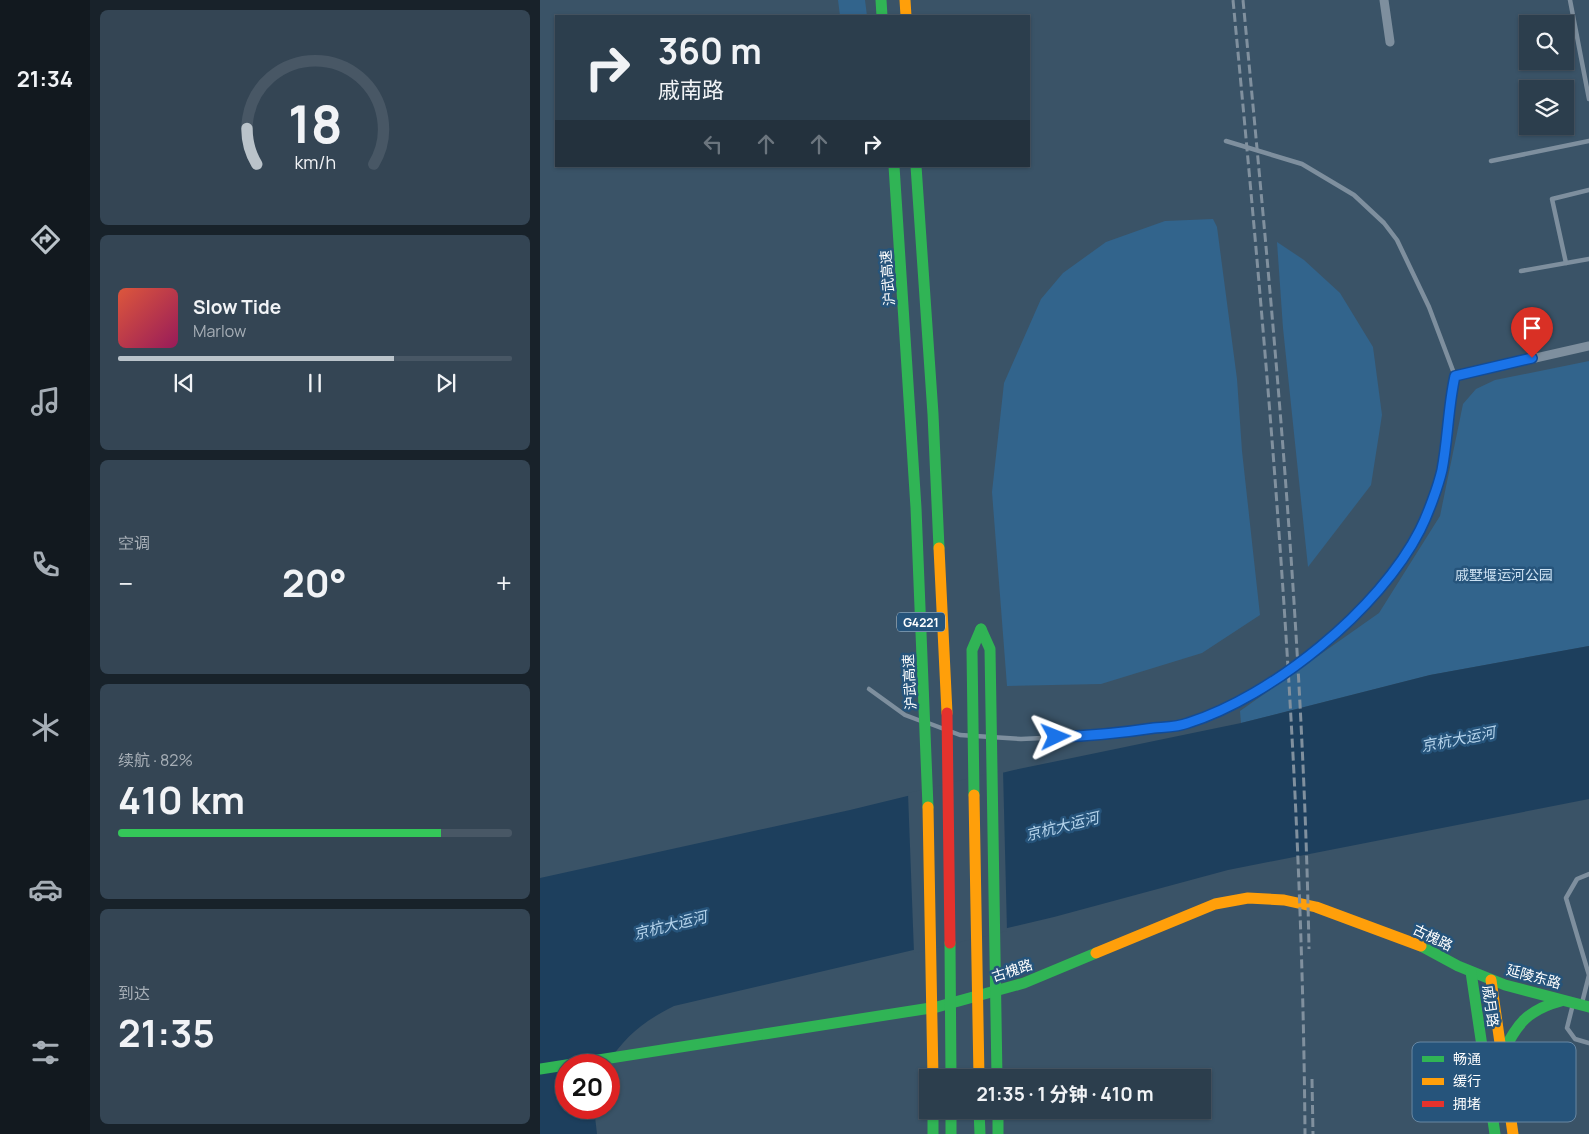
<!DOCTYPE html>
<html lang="zh">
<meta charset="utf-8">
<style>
:root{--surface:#2c3e4d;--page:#344554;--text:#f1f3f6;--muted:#a6aeb6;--line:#485765;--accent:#bac3ca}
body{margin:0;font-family:Manrope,"Noto Sans SC",sans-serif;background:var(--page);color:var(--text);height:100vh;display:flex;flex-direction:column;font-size:19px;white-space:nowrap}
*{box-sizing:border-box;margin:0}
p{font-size:16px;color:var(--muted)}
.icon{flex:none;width:28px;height:28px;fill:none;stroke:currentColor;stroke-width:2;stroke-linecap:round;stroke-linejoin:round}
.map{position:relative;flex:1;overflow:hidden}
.drawer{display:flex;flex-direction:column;gap:10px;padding:10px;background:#18222a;width:450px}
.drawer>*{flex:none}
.hud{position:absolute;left:15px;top:15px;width:475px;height:152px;border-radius:0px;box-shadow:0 1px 4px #0004,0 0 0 1px var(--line);background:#2c3e4d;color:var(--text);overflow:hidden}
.controls{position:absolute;left:979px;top:15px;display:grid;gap:10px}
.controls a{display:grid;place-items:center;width:55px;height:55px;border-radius:0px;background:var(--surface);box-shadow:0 1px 4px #0004,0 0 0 1px var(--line);font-size:25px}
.speed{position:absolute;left:15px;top:1054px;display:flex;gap:10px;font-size:25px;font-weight:700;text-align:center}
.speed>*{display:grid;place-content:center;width:65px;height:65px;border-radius:50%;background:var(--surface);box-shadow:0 1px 4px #0004,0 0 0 1px var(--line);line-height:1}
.speed .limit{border:8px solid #d22;background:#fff;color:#111}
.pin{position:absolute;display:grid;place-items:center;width:42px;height:42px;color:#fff;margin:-51px -21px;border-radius:50% 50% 50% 0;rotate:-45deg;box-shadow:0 0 5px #0007}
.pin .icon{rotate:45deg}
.me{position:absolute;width:55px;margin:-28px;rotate:88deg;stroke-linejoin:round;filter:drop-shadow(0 0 4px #0008)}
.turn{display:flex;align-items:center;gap:18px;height:105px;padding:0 20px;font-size:22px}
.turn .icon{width:65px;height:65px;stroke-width:2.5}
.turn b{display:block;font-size:35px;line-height:42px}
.lanes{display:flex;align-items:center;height:48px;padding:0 20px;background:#0003;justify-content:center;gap:25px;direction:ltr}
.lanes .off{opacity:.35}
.big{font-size:38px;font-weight:700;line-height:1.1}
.drawer .tile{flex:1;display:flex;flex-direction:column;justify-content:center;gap:8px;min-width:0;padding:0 18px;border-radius:8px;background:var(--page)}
.drawer .dial{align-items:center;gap:0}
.dial svg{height:130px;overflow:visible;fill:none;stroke:var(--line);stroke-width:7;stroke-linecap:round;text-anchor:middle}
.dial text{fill:var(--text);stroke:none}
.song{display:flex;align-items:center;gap:15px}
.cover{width:60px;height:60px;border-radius:8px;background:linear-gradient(135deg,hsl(10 70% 55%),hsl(330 70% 35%))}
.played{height:5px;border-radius:2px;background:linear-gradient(90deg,var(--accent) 70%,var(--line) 70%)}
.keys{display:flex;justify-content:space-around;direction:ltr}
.heat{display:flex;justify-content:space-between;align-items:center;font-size:28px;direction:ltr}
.charge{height:8px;border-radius:4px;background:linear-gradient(90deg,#34c759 82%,var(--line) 0)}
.trip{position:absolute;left:379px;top:1069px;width:292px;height:50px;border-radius:0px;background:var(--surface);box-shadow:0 1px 4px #0004,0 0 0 1px var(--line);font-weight:700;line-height:50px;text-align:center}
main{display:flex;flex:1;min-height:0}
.tab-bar{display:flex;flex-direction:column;width:90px;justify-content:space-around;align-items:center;background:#12191f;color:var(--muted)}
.tab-bar .icon{width:35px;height:35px}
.tab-bar .active{color:var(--accent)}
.tab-bar b{font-size:22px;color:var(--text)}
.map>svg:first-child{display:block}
</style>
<main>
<nav class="tab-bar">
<b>21:34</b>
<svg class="icon active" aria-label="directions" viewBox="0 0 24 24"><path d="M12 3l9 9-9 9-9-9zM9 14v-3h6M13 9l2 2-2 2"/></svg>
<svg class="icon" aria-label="music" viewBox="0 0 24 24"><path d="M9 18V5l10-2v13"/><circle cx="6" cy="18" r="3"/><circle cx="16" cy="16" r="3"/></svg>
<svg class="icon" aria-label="phone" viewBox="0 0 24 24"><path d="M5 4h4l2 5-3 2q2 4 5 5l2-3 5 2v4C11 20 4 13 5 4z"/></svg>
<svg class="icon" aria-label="climate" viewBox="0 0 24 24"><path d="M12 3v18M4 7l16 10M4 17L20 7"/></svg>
<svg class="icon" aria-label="car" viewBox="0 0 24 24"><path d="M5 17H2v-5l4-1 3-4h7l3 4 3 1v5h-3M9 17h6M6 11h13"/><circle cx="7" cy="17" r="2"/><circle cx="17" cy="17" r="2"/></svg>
<svg class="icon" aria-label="filters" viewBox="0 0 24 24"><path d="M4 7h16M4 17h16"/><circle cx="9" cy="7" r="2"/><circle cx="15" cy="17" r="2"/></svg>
</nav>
<section class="drawer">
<div class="tile dial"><svg viewBox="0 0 100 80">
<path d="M14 69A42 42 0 1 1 86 69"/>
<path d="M14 69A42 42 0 0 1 8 47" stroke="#bac3ca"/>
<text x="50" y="56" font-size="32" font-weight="700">18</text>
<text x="50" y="72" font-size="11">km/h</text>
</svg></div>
<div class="tile">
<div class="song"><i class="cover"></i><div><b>Slow Tide</b><p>Marlow</p></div></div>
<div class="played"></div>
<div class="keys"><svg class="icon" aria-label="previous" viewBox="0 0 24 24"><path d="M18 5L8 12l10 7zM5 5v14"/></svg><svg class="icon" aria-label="pause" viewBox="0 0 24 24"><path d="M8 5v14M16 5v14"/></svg><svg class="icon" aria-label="next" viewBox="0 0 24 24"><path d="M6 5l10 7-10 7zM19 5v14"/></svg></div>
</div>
<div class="tile"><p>空调</p>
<div class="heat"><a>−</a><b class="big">20°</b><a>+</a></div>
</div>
<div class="tile"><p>续航 · 82%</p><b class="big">410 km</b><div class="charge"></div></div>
<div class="tile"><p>到达</p><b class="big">21:35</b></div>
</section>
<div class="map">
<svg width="1049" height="1134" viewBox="0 0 1049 1134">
<rect width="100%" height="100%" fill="#3a5367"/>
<g fill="#32648c">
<polygon points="298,0 325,0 327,16 300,16"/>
<polygon points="673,219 677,227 697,379 702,451 720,615 662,653 561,684 467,686 452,492 464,383 501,299 523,273 566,242 625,221"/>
<polygon points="737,242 764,260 800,293 833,347 842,415 831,485 768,567 743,328"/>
<polygon points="1049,361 1049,646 890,675 701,723 700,711 839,613 900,516 923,404 936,389 955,380"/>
</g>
<path fill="#1d3f5d" d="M 1049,646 L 1049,799 L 688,870 L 514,917 L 134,1006 C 102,1022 86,1036 66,1065 L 26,1065 L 26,1108 L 54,1108 L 57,1134 L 0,1134 L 0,878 L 310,810 L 474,770 L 701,723 L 890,675 Z"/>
<polygon fill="#3a5367" points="463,770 467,931 374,953 368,793"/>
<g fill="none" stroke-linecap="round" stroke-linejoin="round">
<g stroke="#7e8f9e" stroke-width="4.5">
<polyline points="1030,0 1049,99"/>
<polyline points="951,161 1049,141"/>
<polyline points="1026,263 1012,199 1049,190"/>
<polyline points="981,271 1049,259"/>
<polyline points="329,689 365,715 381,721"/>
<polyline points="388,723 404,729"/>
<polyline points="412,732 420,735 481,739 568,735 646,724 687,708 776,650 811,620 850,577 880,530 901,470 909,403 915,376 889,307 857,240 844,223 814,195 762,164 686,141"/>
<polyline points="1042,1003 1049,975 1026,898 1037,879 1049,874"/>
<polyline points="1033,1004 1027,1028 1035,1039 1049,1043"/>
</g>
<g stroke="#7e8f9e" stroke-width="9">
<polyline points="844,0 850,42"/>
<polyline points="915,376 1049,346"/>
</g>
<g stroke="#30b455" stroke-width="11">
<polyline points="341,0 342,16"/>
<polyline points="881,946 918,966 965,985 1049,1007"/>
<polyline points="931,972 955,1134"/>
<path d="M 962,1054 C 977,1024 987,1010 1021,1001"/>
<polyline points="0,1069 397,1007 484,983 556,953"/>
<polyline points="393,1110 393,1134"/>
<polyline points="411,1110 411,1134"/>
<polyline points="439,1110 440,1134"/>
<polyline points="458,1110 458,1134"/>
</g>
<g stroke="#ff9f0a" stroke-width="11">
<polyline points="365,0 366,16"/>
<polyline points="556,953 675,904 708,898 744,900 776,907 881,946"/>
<polyline points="951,980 973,1134"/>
</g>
<g stroke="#80909e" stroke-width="3" stroke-dasharray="9 4" stroke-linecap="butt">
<path d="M 693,0 C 729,377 762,755 765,1134"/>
<path d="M 703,0 C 733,316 763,632 769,949"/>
<polyline points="772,1079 773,1134"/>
</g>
<g stroke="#30b455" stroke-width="11">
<polyline points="354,166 376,508 388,807"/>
<polyline points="376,166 393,414 399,548"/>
<polyline points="441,629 450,649 457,1078"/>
<polyline points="434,795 432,650 441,629"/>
<polyline points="410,943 411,1078"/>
</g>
<g stroke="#ff9f0a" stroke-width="11">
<polyline points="399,548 407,713"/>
<polyline points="434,795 439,1078"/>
<polyline points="388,807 393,1078"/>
</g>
<polyline stroke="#e5322d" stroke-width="11" points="407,713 410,943"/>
</g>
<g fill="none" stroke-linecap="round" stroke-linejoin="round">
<g stroke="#114b97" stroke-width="12">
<path id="route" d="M 516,737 C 549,736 581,733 614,728 C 625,727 638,727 648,723 C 732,697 840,609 880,530 C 888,514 898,487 902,470 C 908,439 908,407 915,376 L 992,358"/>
</g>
<use href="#route" stroke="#1a73e8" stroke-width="9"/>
</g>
<g text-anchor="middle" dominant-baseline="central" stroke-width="5" stroke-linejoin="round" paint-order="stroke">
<rect fill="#26547b" stroke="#beccd7" stroke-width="1" x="357" y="612.5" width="48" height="19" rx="4"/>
<g font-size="12" font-weight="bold" fill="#fff">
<text x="381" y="622">G4221</text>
</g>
<g font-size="14" fill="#fff" stroke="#26547b">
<text transform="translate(347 278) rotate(-94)">沪武高速</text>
<text transform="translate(369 682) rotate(-93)">沪武高速</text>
<text transform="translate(893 937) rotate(26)">古槐路</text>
<text transform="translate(472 970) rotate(-18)">古槐路</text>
<text transform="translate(994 976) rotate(15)">延陵东路</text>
<text transform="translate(951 1006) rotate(82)">戚月路</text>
</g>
<g font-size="14" fill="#cde2f3" stroke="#26547b">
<text x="964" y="574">戚墅堰运河公园</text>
</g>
<g font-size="15" font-style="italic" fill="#b5d4ec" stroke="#26547b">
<text transform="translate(918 739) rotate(-11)">京杭大运河</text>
<text transform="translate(522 826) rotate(-14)">京杭大运河</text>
<text transform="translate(130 925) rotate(-14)">京杭大运河</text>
</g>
</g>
<rect x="872" y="1042" width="164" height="80" rx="8" fill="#26547b" stroke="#6787a3" stroke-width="1"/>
<rect x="882" y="1056" width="22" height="6" fill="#30b455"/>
<rect x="882" y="1078" width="22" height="7" fill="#ff9f0a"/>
<rect x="882" y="1101" width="22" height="6" fill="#e5322d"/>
<g font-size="14" fill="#fff">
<text x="913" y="1064">畅通</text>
<text x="913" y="1086">缓行</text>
<text x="913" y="1109">拥堵</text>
</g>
</svg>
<div class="controls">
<a><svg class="icon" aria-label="search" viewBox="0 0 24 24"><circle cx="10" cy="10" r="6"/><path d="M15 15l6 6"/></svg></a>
<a><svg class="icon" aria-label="layers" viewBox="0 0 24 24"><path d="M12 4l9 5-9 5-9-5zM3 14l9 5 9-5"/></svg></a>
</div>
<div class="speed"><div class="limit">20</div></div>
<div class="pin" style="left:992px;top:358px;background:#d93025"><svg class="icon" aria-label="arrive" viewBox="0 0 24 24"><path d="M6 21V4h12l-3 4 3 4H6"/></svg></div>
<svg class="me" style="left:516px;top:737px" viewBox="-20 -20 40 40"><path d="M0-17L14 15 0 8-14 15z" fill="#1a73e8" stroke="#fff" stroke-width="4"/></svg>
<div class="trip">21:35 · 1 分钟 · 410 m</div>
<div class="hud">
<div class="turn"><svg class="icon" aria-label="right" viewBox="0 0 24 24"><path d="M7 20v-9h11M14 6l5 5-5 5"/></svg><div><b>360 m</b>戚南路</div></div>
<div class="lanes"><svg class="icon off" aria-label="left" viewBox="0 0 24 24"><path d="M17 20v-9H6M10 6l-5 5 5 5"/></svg><svg class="icon off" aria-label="ahead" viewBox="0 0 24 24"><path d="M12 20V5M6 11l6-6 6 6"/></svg><svg class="icon off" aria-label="ahead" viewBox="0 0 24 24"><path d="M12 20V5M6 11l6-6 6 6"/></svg><svg class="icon" aria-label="right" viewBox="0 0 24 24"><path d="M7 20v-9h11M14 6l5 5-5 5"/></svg></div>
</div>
</div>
</main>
